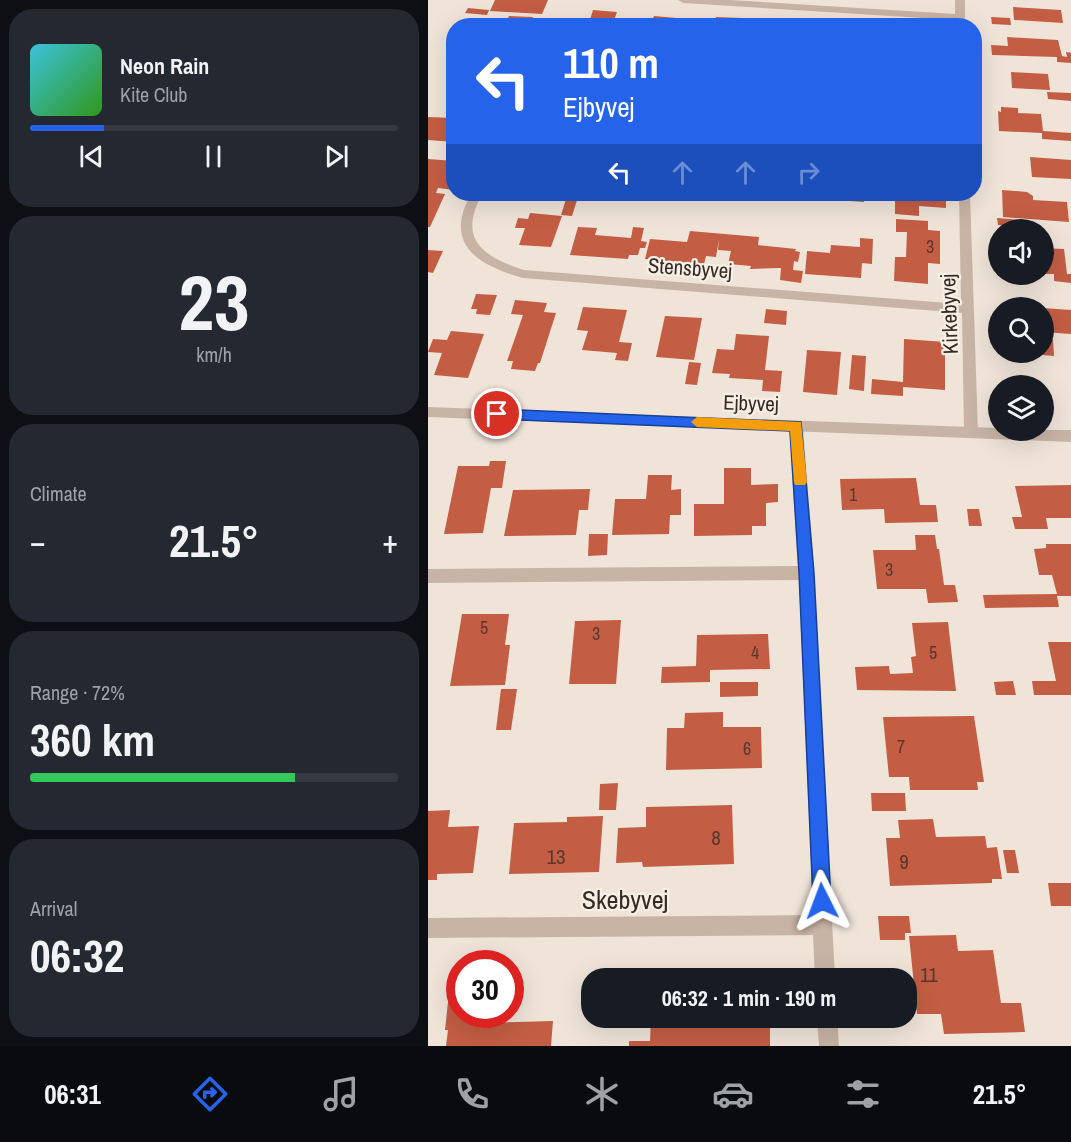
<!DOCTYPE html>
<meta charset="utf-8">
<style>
:root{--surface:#171b24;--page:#242831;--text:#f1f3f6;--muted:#9ea1a6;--line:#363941;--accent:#2563eb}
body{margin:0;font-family:"Archivo Narrow",sans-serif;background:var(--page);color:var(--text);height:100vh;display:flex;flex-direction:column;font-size:22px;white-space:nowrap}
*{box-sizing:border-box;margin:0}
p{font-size:20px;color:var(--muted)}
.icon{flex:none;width:33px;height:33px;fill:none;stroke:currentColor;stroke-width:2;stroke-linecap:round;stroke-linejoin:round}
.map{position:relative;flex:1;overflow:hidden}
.details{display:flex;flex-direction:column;gap:9px;padding:9px;background:#0d0f14;width:428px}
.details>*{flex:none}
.top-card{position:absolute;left:18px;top:18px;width:536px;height:183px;border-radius:24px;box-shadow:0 6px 24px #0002;background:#2563eb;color:#fff;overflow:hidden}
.tools{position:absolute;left:560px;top:219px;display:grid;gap:12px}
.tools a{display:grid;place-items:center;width:66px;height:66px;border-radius:50%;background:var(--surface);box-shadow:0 6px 24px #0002;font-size:30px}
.speed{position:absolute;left:18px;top:950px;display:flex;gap:12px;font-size:30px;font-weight:700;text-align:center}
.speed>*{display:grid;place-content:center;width:78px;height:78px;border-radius:50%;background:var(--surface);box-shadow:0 6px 24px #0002;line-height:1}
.speed .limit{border:9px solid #d22;background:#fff;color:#111}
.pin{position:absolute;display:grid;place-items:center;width:51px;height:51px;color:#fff;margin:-26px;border:3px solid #fff;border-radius:50%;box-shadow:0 2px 6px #0007}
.me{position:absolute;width:66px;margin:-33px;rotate:357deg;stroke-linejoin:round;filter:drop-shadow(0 0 4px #0008)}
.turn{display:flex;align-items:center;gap:21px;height:126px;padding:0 18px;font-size:27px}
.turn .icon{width:78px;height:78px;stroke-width:2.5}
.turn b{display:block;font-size:42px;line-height:51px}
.lanes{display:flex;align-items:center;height:57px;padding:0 18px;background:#0003;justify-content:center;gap:30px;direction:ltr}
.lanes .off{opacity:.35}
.big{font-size:45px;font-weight:700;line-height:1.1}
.details .widget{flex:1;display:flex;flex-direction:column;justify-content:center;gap:9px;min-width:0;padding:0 21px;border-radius:24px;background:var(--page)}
.details .dial{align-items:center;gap:0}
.dial b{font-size:78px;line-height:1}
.song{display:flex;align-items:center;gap:18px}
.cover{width:72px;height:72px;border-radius:9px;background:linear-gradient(135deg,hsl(190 70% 55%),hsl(110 70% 35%))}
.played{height:6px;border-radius:3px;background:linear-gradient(90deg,var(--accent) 20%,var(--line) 20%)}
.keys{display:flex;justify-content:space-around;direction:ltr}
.heat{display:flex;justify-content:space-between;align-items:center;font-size:33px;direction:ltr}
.charge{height:9px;border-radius:4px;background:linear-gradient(90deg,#34c759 72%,var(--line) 0)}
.trip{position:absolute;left:153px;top:968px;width:336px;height:60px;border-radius:24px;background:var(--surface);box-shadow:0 6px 24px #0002;font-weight:700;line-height:60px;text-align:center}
.tab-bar{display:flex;height:96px;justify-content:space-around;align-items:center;background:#090b0e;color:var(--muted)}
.tab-bar .icon{width:42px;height:42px}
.tab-bar .current{color:var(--accent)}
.tab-bar b{font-size:27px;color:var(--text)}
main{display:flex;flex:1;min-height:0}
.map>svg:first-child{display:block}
</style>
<main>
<section class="details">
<div class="widget">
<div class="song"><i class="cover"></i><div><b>Neon Rain</b><p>Kite Club</p></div></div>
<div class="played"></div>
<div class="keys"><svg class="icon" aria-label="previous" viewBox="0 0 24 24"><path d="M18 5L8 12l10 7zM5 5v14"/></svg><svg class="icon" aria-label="pause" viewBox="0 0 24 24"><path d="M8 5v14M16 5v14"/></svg><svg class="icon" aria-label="next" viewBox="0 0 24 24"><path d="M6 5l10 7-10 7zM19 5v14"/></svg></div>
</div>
<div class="widget dial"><b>23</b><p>km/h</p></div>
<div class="widget"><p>Climate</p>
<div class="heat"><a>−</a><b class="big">21.5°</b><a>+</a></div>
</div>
<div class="widget"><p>Range · 72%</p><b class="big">360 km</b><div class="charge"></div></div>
<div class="widget"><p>Arrival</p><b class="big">06:32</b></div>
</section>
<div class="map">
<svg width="644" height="1046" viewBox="0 0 644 1046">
<rect width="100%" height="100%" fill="#f0e4d9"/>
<g fill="#c35e44">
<polygon points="67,0 120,0 114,14 62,11"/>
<polygon points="585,7 633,10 635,23 586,20"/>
<polygon points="40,8 61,10 59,15 37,13"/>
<polygon points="165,10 189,12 184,26 160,26"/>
<polygon points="81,16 105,17 102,25 78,22"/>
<polygon points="226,16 249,18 248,26 222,26"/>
<polygon points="288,17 314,18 313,23 316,23 316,26 286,26"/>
<polygon points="563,17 582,18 583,25 564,24"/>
<polygon points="579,37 630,40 634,56 639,57 638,52 644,53 644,63 629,62 629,57 564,55 563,45 580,46"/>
<polygon points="583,72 620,74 622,90 584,88"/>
<polygon points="619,92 644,93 644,101 620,99"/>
<polygon points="573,107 590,108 590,113 613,114 615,131 644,133 644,141 614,139 614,133 571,131 570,111 573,112"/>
<polygon points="0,117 26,118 26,142 0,140"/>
<polygon points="602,157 644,160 644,179 604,177"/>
<polygon points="0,159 26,161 26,190 10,188 8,193 17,194 2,227 0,227"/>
<polygon points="574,190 599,192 605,196 605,200 639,202 641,222 575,217"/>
<polygon points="123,194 151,194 144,216 133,215 139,196"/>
<polygon points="407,194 436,194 436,202 407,200"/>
<polygon points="467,194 518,194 518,208 491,206 491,216 467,214"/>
<polygon points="102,213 134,216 123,247 91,245 97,228 87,228 90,218 100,219"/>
<polygon points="569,218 594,220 595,227 570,225"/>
<polygon points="468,219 500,221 500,230 512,231 512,264 500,263 500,284 466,281 467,257 478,257 479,232 468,232"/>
<polygon points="150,227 169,228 167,235 203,238 205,227 216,228 213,241 219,242 217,248 212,248 210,255 201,255 200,259 142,255"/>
<polygon points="262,231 331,237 330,245 368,249 367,251 372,252 370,262 366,261 365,270 375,271 373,283 352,280 353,268 322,269 323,266 300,264 303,251 290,250 291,239 288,257 278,256 276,264 217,259 222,239 259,242"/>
<polygon points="432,238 445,239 444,264 434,263 433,278 377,274 379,251 402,253 403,245 432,247"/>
<polygon points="615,248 636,249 639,274 644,274 644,283 626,281 626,274 615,274"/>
<polygon points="0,250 15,251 5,273 0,272"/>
<polygon points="48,294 69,295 62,315 48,314 49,309 43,309"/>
<polygon points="87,300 119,303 116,312 128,313 112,363 110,363 107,371 83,369 85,361 79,361 95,315 83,314"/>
<polygon points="155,307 199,310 191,342 204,343 200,361 187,360 189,353 154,350 160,331 149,330"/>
<polygon points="615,308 644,310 644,334 615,332"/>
<polygon points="338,309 359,311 358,325 336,323"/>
<polygon points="237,316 274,318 266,360 228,357"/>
<polygon points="23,331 56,334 40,378 6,375 14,353 0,352 5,339 19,340"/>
<polygon points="308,334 341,336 337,370 354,371 352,392 334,391 335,380 301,378 302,374 284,373 289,349 306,350"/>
<polygon points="615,338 625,339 626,356 601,354 615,352"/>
<polygon points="476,339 517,342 517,390 475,387 475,396 443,394 444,379 475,382"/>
<polygon points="379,350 413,352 409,395 375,392"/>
<polygon points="424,355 438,356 436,391 421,389"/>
<polygon points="261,362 273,363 269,385 257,384"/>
<polygon points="62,461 78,461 74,488 63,488 55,533 16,534 30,466 61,466"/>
<polygon points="296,468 323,468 323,485 350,484 350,502 338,503 338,526 324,526 324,535 266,536 266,504 296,504"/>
<polygon points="220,475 244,475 243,490 253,489 253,515 242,515 241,534 184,535 187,499 218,499"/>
<polygon points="488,478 492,505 508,505 510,522 457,523 456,509 414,510 412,479"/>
<polygon points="644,485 644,518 618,518 620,529 587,529 584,517 594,517 587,486"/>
<polygon points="162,489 160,510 151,510 148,535 76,536 85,490"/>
<polygon points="539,509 551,509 554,526 541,526"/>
<polygon points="161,534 180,534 179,555 160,556"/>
<polygon points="487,535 507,535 509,549 511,549 516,585 527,585 530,602 500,603 498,589 449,589 445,550 488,550"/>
<polygon points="618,544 644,544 644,596 629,596 631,607 557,608 555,595 629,594 624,575 611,575 606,549 618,548"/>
<polygon points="34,614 81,614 77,645 82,645 77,685 22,686"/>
<polygon points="193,620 188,684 141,684 147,621"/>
<polygon points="520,622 528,691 429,690 427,667 461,666 462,674 485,673 483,657 488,656 484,623"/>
<polygon points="340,634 342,669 282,670 282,682 233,683 234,667 268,666 269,635"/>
<polygon points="620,642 644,642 644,695 606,695 604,681 628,681"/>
<polygon points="585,681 588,695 568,695 566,682"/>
<polygon points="292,682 330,682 330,696 292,697"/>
<polygon points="73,689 89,689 83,730 68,730"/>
<polygon points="295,712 295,727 333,727 334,768 238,770 239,728 256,728 257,713"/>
<polygon points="546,716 556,782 549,782 550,790 482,790 481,777 461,777 455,717"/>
<polygon points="190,783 188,810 171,810 172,784"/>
<polygon points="443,793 477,793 478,811 444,811"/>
<polygon points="304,805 306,864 215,867 214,862 188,863 190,828 218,827 218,807"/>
<polygon points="22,810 20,827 51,826 45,873 9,874 9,880 0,880 0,811"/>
<polygon points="175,816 171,872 81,874 86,823 139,822 139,817"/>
<polygon points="505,819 508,837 557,836 559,848 569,847 574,879 564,879 564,883 462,886 458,838 472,838 470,820"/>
<polygon points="575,850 587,850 591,873 579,873"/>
<polygon points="620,883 644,883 644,906 623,906"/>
<polygon points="450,916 481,916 483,933 477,933 477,940 452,940"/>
<polygon points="528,935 530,951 565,950 573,1003 593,1003 597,1032 516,1034 513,1014 489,1014 481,936"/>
<polygon points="20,1002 32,1002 32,1014 51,1014 50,1023 125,1021 123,1046 18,1046 20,1030 17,1030"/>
<polygon points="223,1017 317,1017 317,1022 342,1021 342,1046 201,1046 201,1041 222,1041"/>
</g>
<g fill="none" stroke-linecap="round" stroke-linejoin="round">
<g fill="#c8b4a5" fill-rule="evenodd">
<polygon points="250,0 302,0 527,14 527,0 537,0 537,26 527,26 527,20 255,3"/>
<path d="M 43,194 L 54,194 C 30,239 53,256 96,270 L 533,304 L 531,194 L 542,194 L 550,432 L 548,436 L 538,436 L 536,432 L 534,313 L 95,278 C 49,265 15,244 43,194 Z"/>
<polygon points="368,420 375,426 386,573 407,978 387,978 385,935 0,938 0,918 385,915 371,580 0,583 0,569 370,566 361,426"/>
<polygon points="389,1017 409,1017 411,1046 391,1046"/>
</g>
<polygon fill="#c8b4a5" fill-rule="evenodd" points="0,407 570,428 570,430 644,430 644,442 0,417"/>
</g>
<polygon fill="#2563eb" stroke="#184099" stroke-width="1.5" points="69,409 373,422 386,573 403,901 400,907 394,910 388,907 385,901 371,573 362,431 69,419 63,414"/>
<polygon fill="#f59e0b" points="269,417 373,422 379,482 377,485 367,485 366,482 362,431 269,427 263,422"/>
<g text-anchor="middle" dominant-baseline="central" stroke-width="4.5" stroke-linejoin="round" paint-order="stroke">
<g font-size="18" fill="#58372e">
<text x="502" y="246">3</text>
<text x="425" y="494">1</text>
<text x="461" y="569">3</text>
<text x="56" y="627">5</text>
<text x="168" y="633">3</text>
<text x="327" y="652">4</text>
<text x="505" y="652">5</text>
<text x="473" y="746">7</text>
<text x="319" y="748">6</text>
</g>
<g font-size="21" fill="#342a26" stroke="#f8efe5">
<text transform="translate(262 268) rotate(4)">Stensbyvej</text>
<text transform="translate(521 314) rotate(-92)">Kirkebyvej</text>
<text transform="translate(323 403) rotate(2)">Ejbyvej</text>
</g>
<g font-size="21" fill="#58372e">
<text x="288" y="837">8</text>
<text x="128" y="856">13</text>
<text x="476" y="861">9</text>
<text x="501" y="974">11</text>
</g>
<g font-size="26" fill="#342a26" stroke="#f8efe5">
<text x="197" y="899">Skebyvej</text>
</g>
</g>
</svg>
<div class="tools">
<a><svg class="icon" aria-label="sound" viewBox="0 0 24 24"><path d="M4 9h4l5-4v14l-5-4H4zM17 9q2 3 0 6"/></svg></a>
<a><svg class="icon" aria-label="search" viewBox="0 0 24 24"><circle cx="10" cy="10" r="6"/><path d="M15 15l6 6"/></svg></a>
<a><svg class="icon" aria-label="layers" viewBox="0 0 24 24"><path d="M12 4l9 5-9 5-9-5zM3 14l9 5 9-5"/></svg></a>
</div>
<div class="speed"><div class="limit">30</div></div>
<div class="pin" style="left:69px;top:414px;background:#d93025"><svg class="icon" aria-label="arrive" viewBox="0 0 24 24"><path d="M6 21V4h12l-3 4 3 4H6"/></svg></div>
<svg class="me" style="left:394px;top:901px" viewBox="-20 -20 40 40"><path d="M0-17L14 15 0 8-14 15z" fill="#2563eb" stroke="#fff" stroke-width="4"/></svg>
<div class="trip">06:32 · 1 min · 190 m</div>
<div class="top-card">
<div class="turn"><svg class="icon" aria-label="left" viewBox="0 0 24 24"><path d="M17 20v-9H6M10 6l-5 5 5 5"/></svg><div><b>110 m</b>Ejbyvej</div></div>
<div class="lanes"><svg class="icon" aria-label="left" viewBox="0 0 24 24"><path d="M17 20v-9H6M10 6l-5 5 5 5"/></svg><svg class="icon off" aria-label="ahead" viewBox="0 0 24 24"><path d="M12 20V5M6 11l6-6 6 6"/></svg><svg class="icon off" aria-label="ahead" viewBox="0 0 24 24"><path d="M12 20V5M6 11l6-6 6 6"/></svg><svg class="icon off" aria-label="right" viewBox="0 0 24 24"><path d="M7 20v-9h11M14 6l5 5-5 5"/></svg></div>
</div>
</div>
</main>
<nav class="tab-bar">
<b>06:31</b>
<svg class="icon current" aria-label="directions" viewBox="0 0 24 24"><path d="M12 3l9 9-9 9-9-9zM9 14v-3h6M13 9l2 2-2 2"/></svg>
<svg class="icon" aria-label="music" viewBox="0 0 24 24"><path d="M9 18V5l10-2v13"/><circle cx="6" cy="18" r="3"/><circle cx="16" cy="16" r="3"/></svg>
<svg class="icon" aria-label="phone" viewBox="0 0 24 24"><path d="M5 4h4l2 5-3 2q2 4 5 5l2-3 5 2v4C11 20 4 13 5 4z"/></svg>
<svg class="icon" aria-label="climate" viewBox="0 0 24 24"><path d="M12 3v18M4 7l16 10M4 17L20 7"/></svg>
<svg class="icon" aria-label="car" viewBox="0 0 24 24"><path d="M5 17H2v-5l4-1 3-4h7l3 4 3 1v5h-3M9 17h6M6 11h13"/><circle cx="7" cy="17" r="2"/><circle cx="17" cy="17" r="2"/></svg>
<svg class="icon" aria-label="filters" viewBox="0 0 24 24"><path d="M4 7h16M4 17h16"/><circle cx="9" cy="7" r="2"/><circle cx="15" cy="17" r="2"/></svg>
<b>21.5°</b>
</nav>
